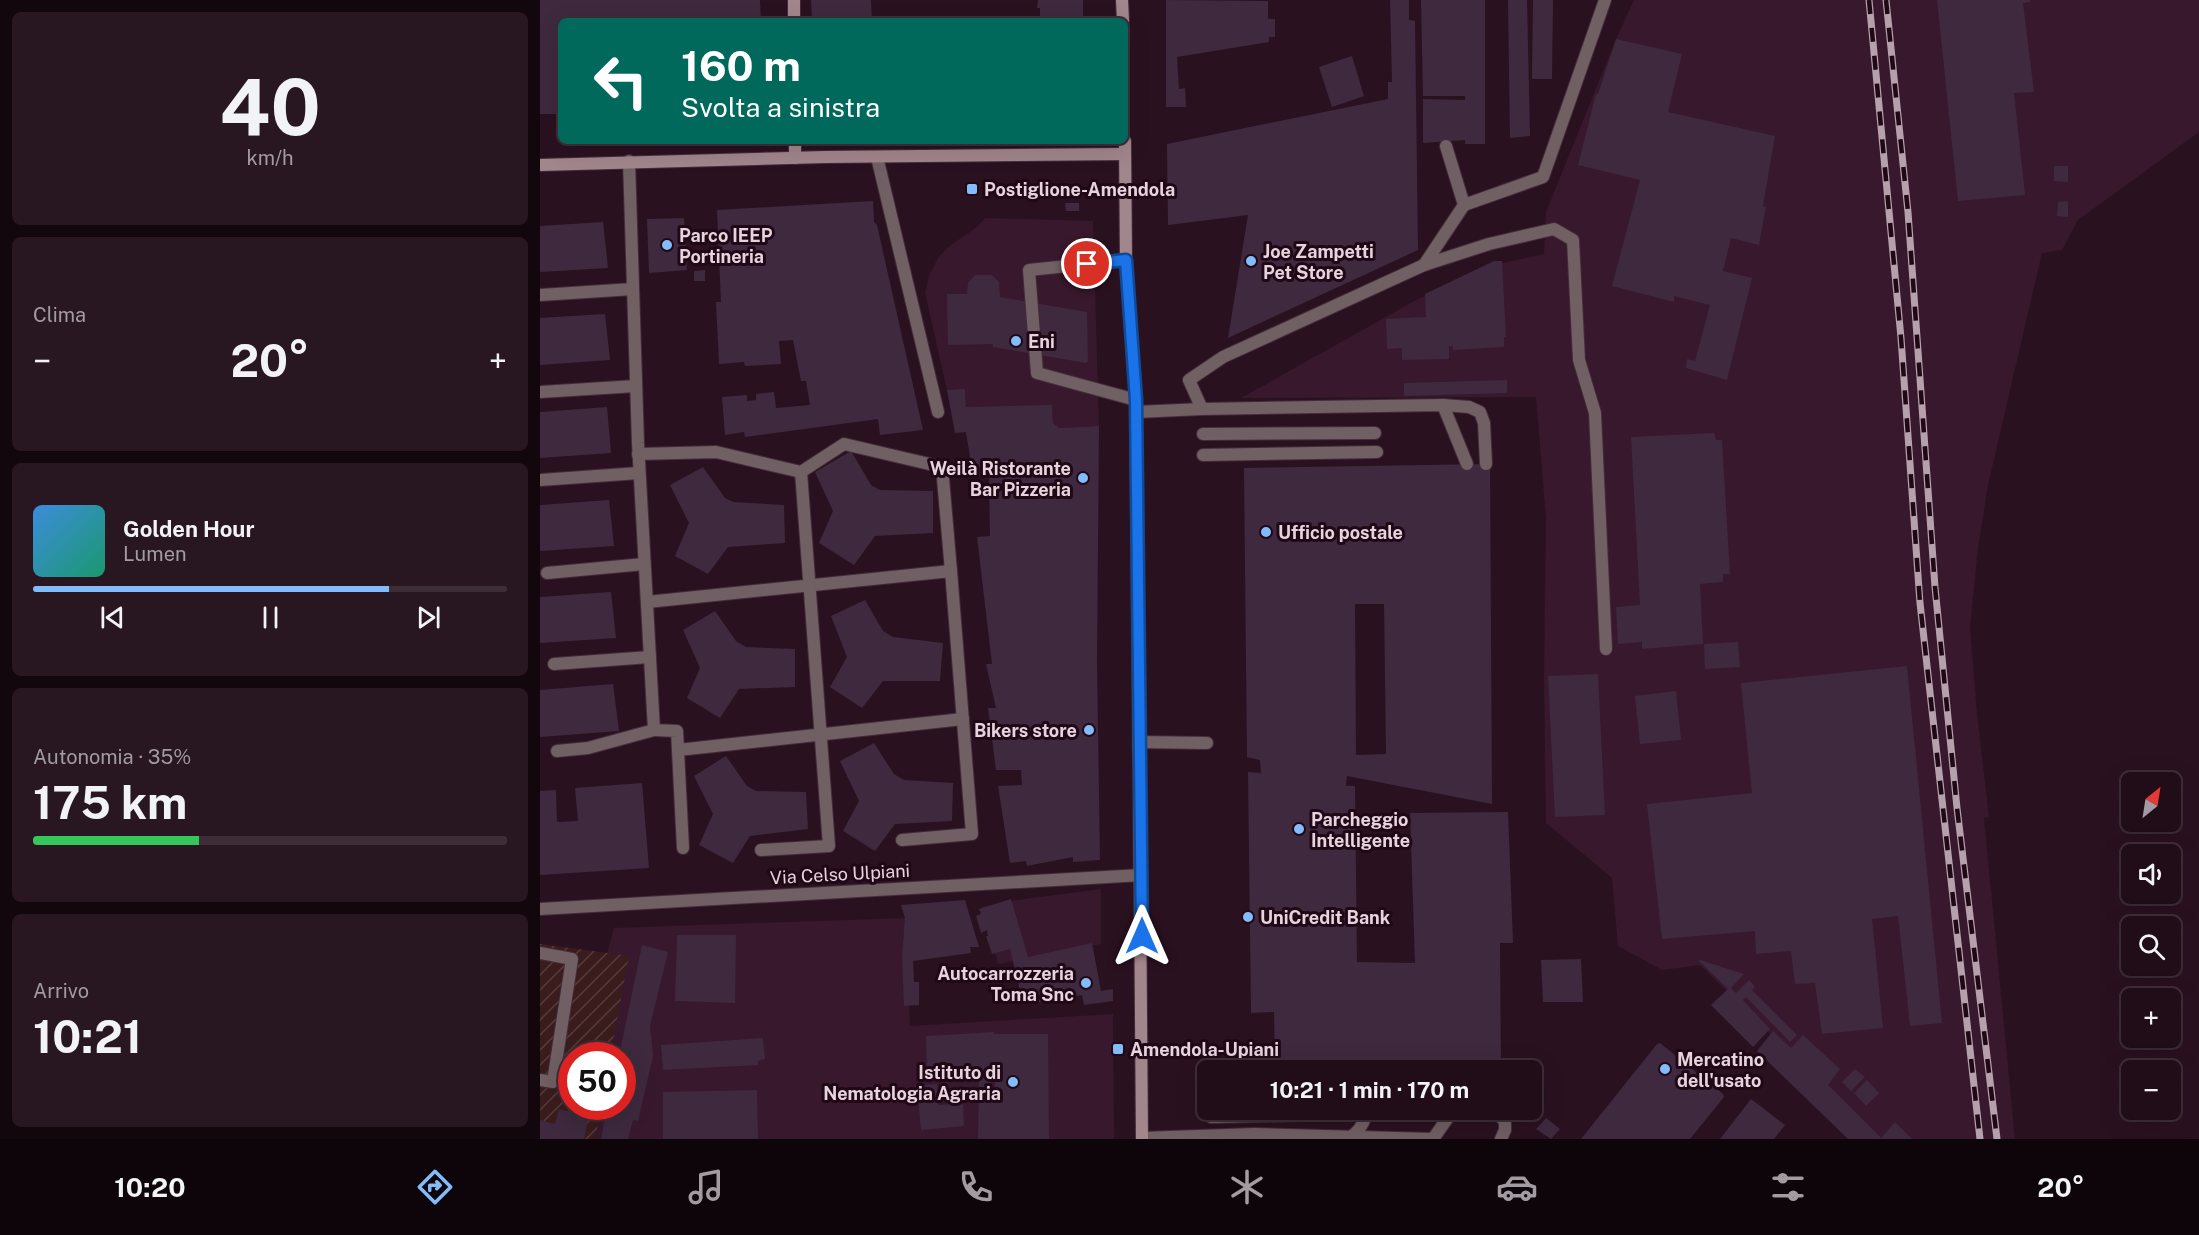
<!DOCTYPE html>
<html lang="it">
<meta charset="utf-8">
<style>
:root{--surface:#200d18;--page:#281621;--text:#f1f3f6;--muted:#a29ca2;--line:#3d2d37;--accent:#83bcfb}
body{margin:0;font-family:"Public Sans",sans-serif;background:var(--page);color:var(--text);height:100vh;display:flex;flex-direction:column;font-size:22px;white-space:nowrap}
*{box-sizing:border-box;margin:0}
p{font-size:20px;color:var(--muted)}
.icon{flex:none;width:33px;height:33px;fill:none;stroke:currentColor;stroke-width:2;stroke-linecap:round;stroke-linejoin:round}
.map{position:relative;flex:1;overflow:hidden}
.panel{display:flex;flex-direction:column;gap:12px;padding:12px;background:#12070d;width:540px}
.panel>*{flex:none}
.guide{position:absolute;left:18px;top:18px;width:570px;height:126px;border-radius:9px;box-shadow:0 6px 24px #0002,0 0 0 2px var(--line);background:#00695c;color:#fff;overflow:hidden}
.needle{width:39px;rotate:30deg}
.buttons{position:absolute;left:1581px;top:772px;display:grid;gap:12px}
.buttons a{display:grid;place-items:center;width:60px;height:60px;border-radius:9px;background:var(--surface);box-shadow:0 6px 24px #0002,0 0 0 2px var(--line);font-size:30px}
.speed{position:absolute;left:18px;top:1042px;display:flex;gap:12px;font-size:30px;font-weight:700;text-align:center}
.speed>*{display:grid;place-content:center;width:78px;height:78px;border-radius:50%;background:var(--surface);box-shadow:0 6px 24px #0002,0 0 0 2px var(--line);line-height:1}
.speed .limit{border:9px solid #d22;background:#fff;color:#111}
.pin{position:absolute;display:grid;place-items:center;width:51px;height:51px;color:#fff;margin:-26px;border:3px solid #fff;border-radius:50%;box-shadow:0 2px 6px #0007}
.me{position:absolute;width:66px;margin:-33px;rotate:0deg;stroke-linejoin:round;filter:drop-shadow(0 0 4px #0008)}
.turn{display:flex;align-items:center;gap:21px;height:126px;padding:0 24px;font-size:27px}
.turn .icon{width:78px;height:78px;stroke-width:2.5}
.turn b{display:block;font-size:42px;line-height:51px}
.big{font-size:45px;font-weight:700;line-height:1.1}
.panel .card{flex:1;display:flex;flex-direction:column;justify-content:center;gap:9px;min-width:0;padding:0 21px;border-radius:9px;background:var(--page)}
.panel .dial{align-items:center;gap:0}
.dial b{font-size:78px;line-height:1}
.song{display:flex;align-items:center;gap:18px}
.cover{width:72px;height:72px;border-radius:9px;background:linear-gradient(135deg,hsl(210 70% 55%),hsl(160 70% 35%))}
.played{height:6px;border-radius:3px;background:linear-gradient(90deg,var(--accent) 75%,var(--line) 75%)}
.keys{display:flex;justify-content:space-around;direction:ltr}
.heat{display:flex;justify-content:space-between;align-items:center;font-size:33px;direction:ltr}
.charge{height:9px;border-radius:4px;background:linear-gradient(90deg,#34c759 35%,var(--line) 0)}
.trip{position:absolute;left:657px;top:1060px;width:345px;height:60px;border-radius:9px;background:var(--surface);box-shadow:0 6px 24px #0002,0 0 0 2px var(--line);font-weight:700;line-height:60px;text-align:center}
.menu{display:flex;height:96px;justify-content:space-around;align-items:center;background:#0d050a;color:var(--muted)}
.menu .icon{width:42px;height:42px}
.menu .selected{color:var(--accent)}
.menu b{font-size:27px;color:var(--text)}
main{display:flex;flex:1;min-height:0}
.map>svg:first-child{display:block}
</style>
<main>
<section class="panel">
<div class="card dial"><b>40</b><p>km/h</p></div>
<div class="card"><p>Clima</p>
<div class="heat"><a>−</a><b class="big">20°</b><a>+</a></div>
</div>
<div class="card">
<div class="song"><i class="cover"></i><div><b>Golden Hour</b><p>Lumen</p></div></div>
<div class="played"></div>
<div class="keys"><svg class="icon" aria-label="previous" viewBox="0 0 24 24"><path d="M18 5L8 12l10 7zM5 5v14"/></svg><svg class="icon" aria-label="pause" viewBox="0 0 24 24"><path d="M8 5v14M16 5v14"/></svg><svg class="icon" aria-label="next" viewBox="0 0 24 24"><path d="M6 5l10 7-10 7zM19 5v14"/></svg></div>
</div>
<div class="card"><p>Autonomia · 35%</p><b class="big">175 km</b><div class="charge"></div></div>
<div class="card"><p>Arrivo</p><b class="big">10:21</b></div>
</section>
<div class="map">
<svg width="1659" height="1139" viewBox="0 0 1659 1139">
<defs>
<pattern id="garden-furrows" width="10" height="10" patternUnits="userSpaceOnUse" patternTransform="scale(1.5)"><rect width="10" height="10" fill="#3a1c1c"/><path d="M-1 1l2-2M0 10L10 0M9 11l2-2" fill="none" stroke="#563c3d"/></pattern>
</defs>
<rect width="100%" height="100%" fill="#2a1120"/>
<g fill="#38182c" fill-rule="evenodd">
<polygon points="1094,0 1659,0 1659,132 1538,220 1522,250 1502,253 1448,485 1438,548 1430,628 1437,714 1449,817 1444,818 1475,1139 1338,1139 1160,965 1122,970 1078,946 1072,878 1006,823 1004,679 1006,519 996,397 701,398 878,299 959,264 1004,254 1006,212 1076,39"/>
<polygon points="445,218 553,221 559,426 519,428 513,423 512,406 426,407 425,390 407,390 385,293 389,276 398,258 408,247 437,227"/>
<polygon points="561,889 561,944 458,964 442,907 477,900"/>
<path d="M 365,918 L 370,1026 L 573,1014 L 574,1139 L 0,1139 L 0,944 L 67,953 L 74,928 ZM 32,1056 L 82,1056 L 82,1107 L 32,1107 Z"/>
</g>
<polygon fill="url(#garden-furrows)" points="0,944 89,956 70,1056 32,1056 32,1107 61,1107 55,1139 0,1139"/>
<g fill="#3e293f" fill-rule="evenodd">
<polygon points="0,0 220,0 221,21 21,21 21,114 0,114"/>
<polygon points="271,0 331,0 332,21 272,21"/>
<polygon points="498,0 543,0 543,21 500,21 500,8 497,8"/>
<polygon points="626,0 728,1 728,19 735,19 735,37 729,37 729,42 637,57 639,89 645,88 646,107 626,107"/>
<polygon points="850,0 869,0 869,20 875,21 878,250 688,338 708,215 628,225 627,144 848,99 848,82 852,82"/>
<polygon points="881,0 945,0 945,144 925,144 925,140 883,143 883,99 925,100 925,96 883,96"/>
<polygon points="968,0 987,0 990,136 970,138"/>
<polygon points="993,0 1013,0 1012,79 992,79"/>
<polygon points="1397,0 1490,0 1490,2 1483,3 1494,92 1474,93 1485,195 1418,201"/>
<polygon points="1076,39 1142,54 1128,112 1235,136 1223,206 1226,207 1219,245 1191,238 1183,271 1212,278 1187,380 1146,368 1147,359 1155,361 1170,305 1134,296 1134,302 1072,286 1100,180 1038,165 1056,94 1058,94"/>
<polygon points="812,56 824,96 792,107 779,67"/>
<polygon points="1514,166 1528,166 1528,182 1514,181"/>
<polygon points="333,201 334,222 337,225 383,430 340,435 338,419 205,437 204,432 185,435 182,397 207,395 207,401 216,400 216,394 234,392 236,408 270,405 266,381 261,381 253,340 239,341 241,364 205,366 204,362 179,364 176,302 181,302 177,210"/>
<polygon points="1528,201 1528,217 1517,216 1518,202"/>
<polygon points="525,203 539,203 539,211 526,211"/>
<polygon points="144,218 147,270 109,273 107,219"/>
<polygon points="63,222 68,268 0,272 0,226"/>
<polygon points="954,261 962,261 966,337 964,337 964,347 913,350 913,346 909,346 909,359 862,360 862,348 847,349 846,319 886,317 885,294"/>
<polygon points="165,270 165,281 154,281 154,271"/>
<polygon points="435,275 452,275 459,282 460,297 454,296 547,312 548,361 546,363 453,347 453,344 408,345 407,294 427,294 428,283"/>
<polygon points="65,314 70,360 0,365 0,318"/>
<polygon points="967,380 967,393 864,396 864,383"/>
<polygon points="425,389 426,407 512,405 513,423 519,428 559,426 557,663 560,860 533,862 533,857 487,866 486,861 470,863 458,786 482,785 481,770 456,770 448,708 456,708 446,664 452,664 437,537 450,536 449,476 433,476 426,432 415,433 407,390"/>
<polygon points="67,407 71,453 0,458 0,412"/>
<polygon points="1174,433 1176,440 1182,440 1190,574 1183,574 1183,582 1160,584 1163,644 1102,649 1102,642 1078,644 1076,607 1100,605 1091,437"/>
<polygon points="311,451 331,485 340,490 393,491 393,533 335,536 314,565 279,543 293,511 275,472"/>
<path d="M 950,464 L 952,804 L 807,776 L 806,786 L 815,786 L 817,962 L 875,963 L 870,813 L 968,812 L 973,943 L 960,943 L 961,1070 L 735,1071 L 734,1012 L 711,1013 L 708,772 L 721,773 L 720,760 L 707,757 L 704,468 ZM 815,604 L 844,604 L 846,754 L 816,755 Z"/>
<polygon points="163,467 185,498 193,502 244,505 245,543 188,547 168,574 135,556 149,523 130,485"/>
<polygon points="69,500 74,546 0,551 0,505"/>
<polygon points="71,592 76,638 0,643 0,597"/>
<polygon points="325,600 343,631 353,637 403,643 400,681 343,681 322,708 290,687 307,657 291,616"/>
<polygon points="175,611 196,641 206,647 255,649 255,687 199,689 180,718 147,698 160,668 143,630"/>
<polygon points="1198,642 1200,667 1165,669 1164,644"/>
<polygon points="1367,666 1402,1023 1370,1026 1358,916 1332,919 1343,1028 1282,1034 1275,983 1255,984 1251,951 1216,954 1215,931 1122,939 1107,804 1212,793 1201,683"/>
<polygon points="1058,674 1065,815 1015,817 1008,676"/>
<polygon points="73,684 79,731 0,737 0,690"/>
<polygon points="1136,691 1141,740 1100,744 1095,696"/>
<polygon points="334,743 354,774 364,780 413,783 412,821 355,824 335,851 303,831 319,801 300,761"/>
<polygon points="186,756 207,786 216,791 266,792 268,829 210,836 193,863 159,845 173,814 154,776"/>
<polygon points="102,783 109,868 0,875 0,791 16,790 17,822 38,821 35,788"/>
<polygon points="471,899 488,957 552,943 561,991 573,989 573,1001 544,1005 542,995 505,1002 483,1003 470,949 452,954 446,936 448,936 447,930 441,933 436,916 441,914 439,909"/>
<polygon points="425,900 439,947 430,947 431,953 373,961 374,982 379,982 379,1005 364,1006 362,956 365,918 361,905"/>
<polygon points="137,935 196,935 195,1003 135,1001"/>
<polygon points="102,945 128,952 110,1026 113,1056 98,1121 93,1120 88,1139 61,1139 67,1107 82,1107 82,1056 79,1056"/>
<polygon points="1041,959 1043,1002 1003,1002 1001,960"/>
<polygon points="1157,959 1204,974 1191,988 1196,993 1209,980 1215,987 1212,990 1257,1035 1250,1042 1206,997 1203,1000 1230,1029 1213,1047 1171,1005 1188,989"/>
<polygon points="1233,1031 1251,1048 1263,1035 1300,1069 1288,1085 1341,1138 1355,1122 1372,1139 1308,1139 1217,1051"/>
<polygon points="454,1032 454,1034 508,1034 509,1139 438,1139 439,1076 451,1076 452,1101 455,1101 455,1070 422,1070 421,1079 387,1080 386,1036"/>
<polygon points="223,1038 225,1059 218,1061 218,1065 123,1070 121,1045"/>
<polygon points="1120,1043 1183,1094 1184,1097 1150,1139 1041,1139 1117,1044"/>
<polygon points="1315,1069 1325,1077 1311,1091 1302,1082"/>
<polygon points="1327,1080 1339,1093 1326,1106 1314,1093"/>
<polygon points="397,1084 398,1105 423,1104 424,1126 381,1130 377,1085"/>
<polygon points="217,1090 218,1139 123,1139 123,1092"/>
<polygon points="1211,1099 1245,1125 1234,1139 1180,1139"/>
<polygon points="19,1109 49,1116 44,1139 0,1139 0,1120 15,1124"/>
<polygon points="1006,1118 1020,1129 1011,1139 996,1129"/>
</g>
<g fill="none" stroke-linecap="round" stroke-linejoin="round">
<g stroke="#442c3a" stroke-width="14">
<g id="lane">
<polyline points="89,161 98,443 114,730 137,731 143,848"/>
<polyline points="924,205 1003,177 1065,0"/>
<polyline points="586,260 489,270 497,373 596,400"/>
<polyline points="884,265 924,205 906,146"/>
<polyline points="0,295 93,289"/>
<polyline points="0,392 96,386"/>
<polyline points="903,405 927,464"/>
<polyline points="662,409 903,405 929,407 940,412 944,423 946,464"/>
<polyline points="596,412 662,409 649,380 683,357 884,265 949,244 1014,229 1033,240 1039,360 1055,413 1066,649"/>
<polyline points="663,434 835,433"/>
<polyline points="98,454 176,452 261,472 304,444 402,467 411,571"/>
<polyline points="663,455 837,452"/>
<polyline points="0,480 99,473"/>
<polyline points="7,573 104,564"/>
<polyline points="107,602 411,571 432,834 362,840"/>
<polyline points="14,664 110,657"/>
<polyline points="599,742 667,743"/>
<polyline points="138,750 423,719"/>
<polyline points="17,751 48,748 114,730"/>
<polyline points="221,850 289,846 261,472"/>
<polyline points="0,953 32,959 13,1082 0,1080"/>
<polyline points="953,1110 965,1121 965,1130 961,1139"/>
<polyline points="671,1117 803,1114 809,1110"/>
<polyline points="714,1134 893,1139 909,1116 917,1110"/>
<path d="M 811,1137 C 818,1131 823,1126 825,1117 L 818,1110"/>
</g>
</g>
<g stroke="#442c3a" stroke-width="14">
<g id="street">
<polyline points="337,157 398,412"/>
<polyline points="0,909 602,875"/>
<polyline points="602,1138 714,1134"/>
</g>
</g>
<g stroke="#442c3a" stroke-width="14">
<g id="secondary">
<polyline points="254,0 254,21"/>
<polyline points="582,0 583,21"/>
<polyline points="255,141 255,158"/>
<polyline points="585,141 586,260 596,400 602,1139"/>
<polyline points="0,165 285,157 585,154"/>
</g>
</g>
<use href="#lane" stroke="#705f63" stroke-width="12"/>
<use href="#street" stroke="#705f63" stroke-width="12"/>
<use href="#secondary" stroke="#a1868c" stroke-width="12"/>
<g stroke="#b5a1ac" stroke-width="7">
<g id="rail">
<polyline points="1329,0 1361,338 1380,603 1440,1139"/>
<polyline points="1346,0 1368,212 1395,587 1417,808 1457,1139"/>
</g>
</g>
<use href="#rail" stroke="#200817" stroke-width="4.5" stroke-dasharray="14" stroke-linecap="butt"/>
</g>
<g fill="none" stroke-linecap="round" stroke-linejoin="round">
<g stroke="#114b97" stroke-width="15">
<polyline id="route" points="547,264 586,260 596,400 602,936"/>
</g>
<use href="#route" stroke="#1a73e8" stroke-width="10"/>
</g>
<g fill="#83bcfb" stroke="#200817" stroke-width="2">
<rect x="426" y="183" width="12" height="12" rx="3"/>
<circle cx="127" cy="245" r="6"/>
<circle cx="711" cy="261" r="6"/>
<circle cx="476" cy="341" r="6"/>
<circle cx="543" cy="478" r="6"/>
<circle cx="726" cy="532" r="6"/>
<circle cx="549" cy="730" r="6"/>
<circle cx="759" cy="829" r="6"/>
<circle cx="708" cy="917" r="6"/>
<circle cx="546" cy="983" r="6"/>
<rect x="572" y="1043" width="12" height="12" rx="3"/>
<circle cx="1125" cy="1069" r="6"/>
<circle cx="473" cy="1082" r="6"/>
</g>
<g text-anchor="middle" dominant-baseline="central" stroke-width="6" stroke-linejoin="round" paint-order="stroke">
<g font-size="18" font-weight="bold" fill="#e6d3dd" stroke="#200817" text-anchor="start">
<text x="444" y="189">Postiglione-Amendola</text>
<text x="139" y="235">Parco IEEP<tspan x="139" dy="21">Portineria</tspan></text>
<text x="723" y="251">Joe Zampetti<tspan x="723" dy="21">Pet Store</tspan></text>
<text x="488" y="341">Eni</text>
<text x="531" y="468" text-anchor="end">Weilà Ristorante<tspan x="531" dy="21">Bar Pizzeria</tspan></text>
<text x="738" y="532">Ufficio postale</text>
<text x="537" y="730" text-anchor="end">Bikers store</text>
<text x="771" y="819">Parcheggio<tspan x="771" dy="21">Intelligente</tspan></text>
<text x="720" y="917">UniCredit Bank</text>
<text x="534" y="973" text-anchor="end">Autocarrozzeria<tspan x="534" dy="21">Toma Snc</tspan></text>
<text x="590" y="1049">Amendola-Upiani</text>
<text x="1137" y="1059">Mercatino<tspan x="1137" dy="21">dell'usato</tspan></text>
<text x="461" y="1072" text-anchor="end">Istituto di<tspan x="461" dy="21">Nematologia Agraria</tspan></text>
</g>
<g font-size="18" fill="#e6d3dd" stroke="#200817">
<text transform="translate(300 874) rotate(-3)">Via Celso Ulpiani</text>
</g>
</g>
</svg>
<div class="buttons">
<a><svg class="needle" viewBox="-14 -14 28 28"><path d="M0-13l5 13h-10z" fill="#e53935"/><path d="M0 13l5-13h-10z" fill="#a29ca2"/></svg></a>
<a><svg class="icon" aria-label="sound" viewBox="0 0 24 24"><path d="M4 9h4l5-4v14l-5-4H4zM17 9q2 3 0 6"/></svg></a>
<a><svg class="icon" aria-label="search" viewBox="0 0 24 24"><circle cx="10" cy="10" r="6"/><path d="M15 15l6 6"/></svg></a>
<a>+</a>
<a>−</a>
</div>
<div class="speed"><div class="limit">50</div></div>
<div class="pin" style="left:547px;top:264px;background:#d93025"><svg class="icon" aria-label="arrive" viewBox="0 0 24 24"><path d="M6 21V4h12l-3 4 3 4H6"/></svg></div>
<svg class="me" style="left:602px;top:936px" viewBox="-20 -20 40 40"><path d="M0-17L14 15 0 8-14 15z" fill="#1a73e8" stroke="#fff" stroke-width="4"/></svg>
<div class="trip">10:21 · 1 min · 170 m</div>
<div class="guide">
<div class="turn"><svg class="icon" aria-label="left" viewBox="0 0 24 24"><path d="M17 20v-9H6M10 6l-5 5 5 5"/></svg><div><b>160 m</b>Svolta a sinistra</div></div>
</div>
</div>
</main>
<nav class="menu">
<b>10:20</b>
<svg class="icon selected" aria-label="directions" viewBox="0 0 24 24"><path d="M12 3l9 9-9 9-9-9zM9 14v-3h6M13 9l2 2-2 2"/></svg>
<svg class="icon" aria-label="music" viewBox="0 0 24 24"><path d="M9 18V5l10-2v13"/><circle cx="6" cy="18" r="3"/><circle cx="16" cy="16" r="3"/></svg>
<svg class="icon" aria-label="phone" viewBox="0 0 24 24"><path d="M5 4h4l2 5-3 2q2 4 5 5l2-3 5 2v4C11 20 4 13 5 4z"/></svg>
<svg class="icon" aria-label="climate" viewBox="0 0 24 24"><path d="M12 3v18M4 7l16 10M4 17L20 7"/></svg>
<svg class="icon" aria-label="car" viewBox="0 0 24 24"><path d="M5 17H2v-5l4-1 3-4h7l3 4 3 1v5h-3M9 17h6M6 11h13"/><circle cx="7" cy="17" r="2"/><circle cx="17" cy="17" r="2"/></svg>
<svg class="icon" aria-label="filters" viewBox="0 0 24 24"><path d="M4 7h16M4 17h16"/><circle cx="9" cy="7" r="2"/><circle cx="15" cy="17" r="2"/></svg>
<b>20°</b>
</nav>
